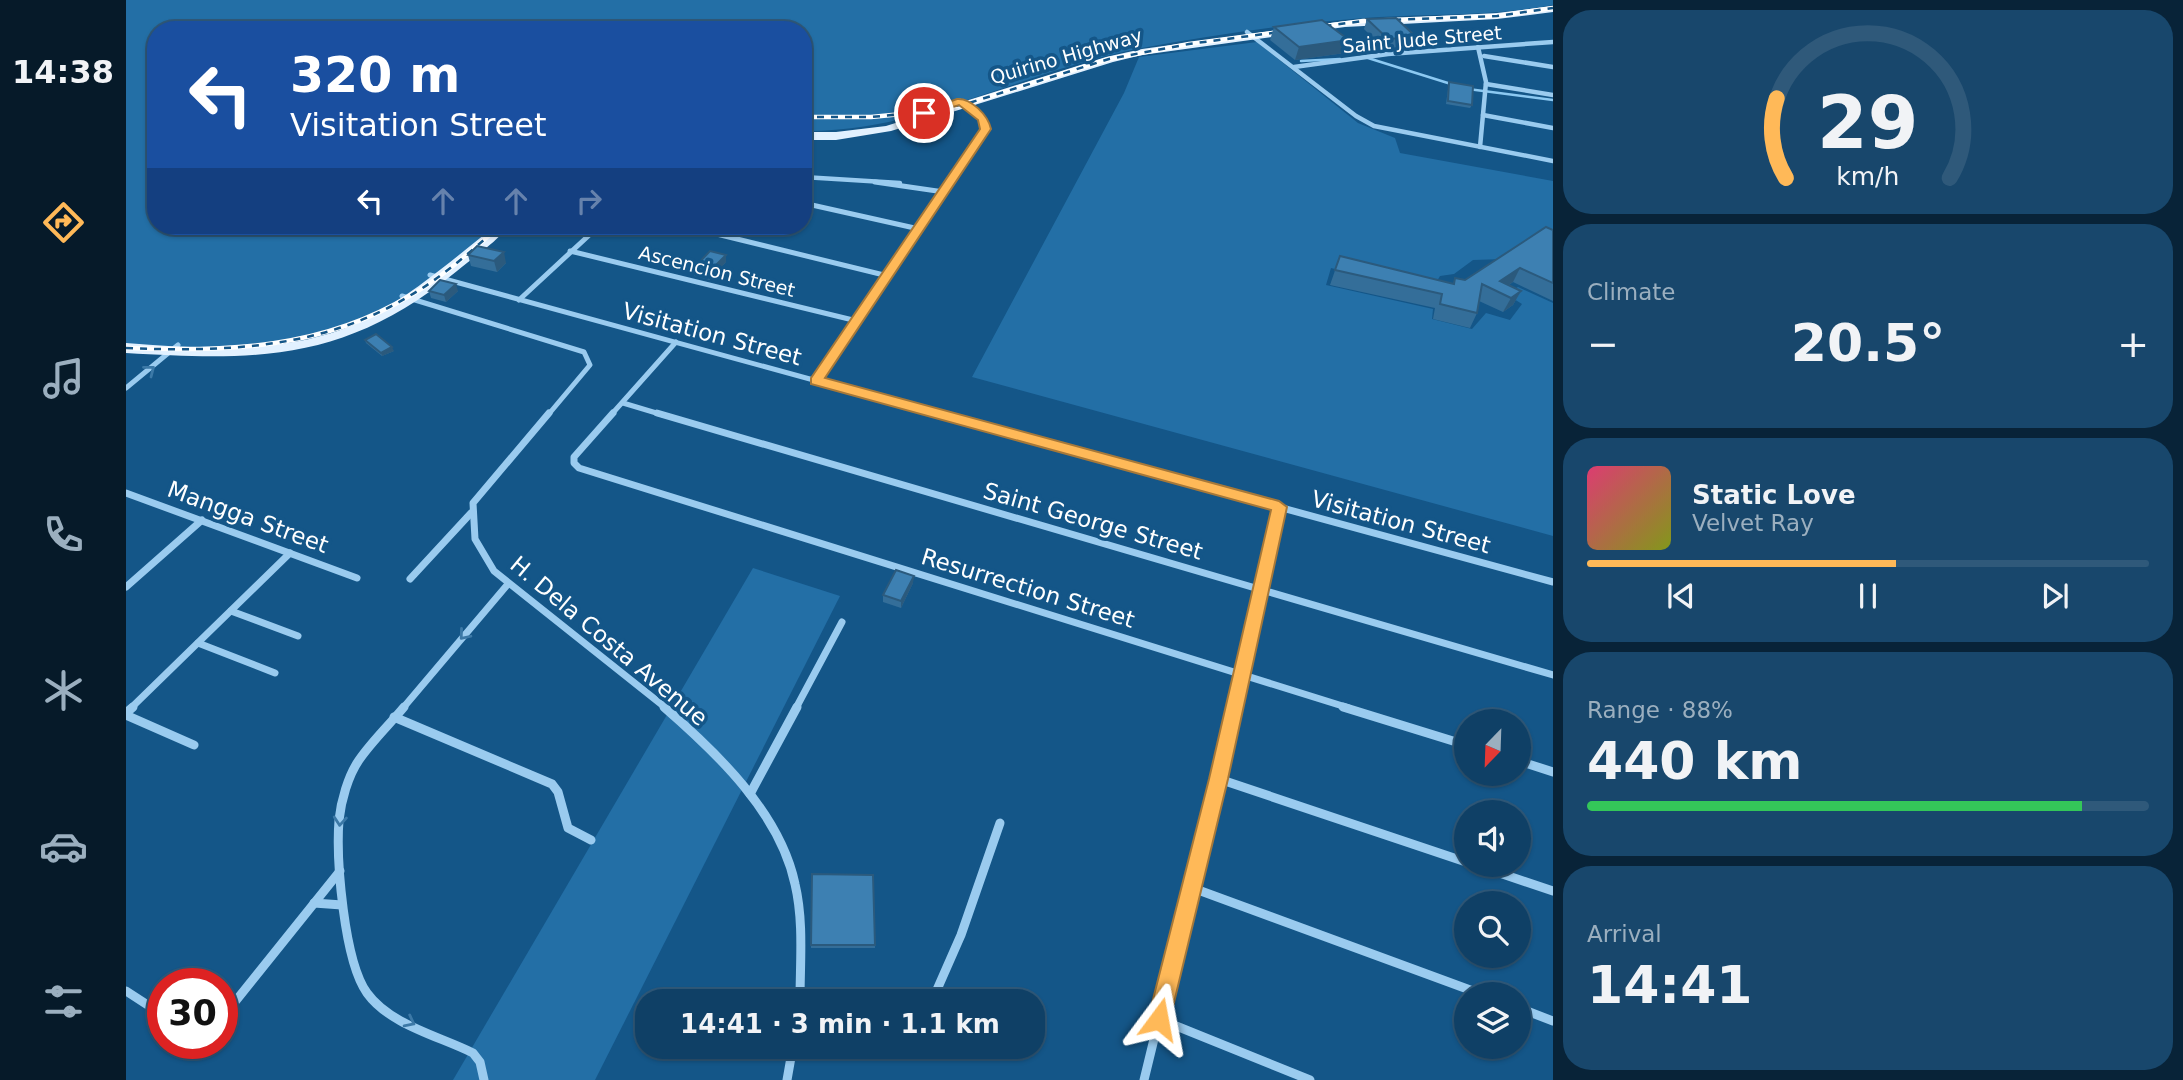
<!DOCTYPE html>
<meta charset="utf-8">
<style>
:root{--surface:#0f4066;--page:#18476c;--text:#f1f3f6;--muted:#9bafbf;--line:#2f597a;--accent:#ffb958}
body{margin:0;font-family:"DejaVu Sans",sans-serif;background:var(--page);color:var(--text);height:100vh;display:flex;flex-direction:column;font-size:26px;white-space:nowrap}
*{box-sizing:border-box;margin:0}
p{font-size:23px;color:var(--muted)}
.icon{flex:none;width:38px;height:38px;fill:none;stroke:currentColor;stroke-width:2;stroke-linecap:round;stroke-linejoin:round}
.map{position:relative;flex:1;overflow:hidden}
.panel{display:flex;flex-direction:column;gap:10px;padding:10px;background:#082338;width:630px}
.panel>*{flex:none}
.banner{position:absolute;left:21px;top:21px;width:665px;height:214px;border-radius:28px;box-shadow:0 2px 5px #0004,0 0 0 2px var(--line);background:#1a4fa0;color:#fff;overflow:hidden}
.needle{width:46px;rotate:203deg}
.fabs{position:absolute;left:1328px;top:709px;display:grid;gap:14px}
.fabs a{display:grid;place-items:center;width:77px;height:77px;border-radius:50%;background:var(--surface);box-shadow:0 2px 5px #0004,0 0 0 2px var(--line);font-size:35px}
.speed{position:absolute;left:21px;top:968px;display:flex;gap:14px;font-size:35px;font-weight:700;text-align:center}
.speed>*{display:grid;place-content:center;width:91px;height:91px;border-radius:50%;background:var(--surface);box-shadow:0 2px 5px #0004,0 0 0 2px var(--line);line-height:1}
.speed .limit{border:10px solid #d22;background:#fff;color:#111}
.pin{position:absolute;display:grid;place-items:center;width:60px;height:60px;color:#fff;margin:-30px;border:4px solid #fff;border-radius:50%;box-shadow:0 2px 7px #0007}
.me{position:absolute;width:77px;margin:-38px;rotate:13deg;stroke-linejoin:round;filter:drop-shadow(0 0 5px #0008)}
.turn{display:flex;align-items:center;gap:24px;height:147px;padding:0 28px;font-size:32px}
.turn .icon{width:91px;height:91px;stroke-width:2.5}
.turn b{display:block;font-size:49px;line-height:60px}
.lanes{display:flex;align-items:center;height:66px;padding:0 28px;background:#0003;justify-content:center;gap:35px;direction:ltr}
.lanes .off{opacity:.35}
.big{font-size:52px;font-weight:800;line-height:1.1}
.panel .tile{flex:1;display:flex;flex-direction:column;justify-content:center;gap:10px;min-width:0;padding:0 24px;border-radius:28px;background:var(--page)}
.panel .dial{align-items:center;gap:0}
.dial svg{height:182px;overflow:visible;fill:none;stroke:var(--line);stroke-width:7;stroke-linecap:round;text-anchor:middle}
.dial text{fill:var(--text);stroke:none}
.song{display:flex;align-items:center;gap:21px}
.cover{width:84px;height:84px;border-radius:10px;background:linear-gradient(135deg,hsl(340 70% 55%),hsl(70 70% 35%))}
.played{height:7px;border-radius:4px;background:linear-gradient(90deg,var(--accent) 55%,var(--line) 55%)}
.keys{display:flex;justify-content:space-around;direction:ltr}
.heat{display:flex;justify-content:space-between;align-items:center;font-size:38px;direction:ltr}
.charge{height:10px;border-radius:5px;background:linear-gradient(90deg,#34c759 88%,var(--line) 0)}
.trip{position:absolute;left:509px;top:989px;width:410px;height:70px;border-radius:28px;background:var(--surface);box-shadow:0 2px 5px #0004,0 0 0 2px var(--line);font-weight:800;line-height:70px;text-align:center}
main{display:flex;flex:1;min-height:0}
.tab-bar{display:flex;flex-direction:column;width:126px;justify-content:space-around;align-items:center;background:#061a29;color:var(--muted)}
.tab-bar .icon{width:49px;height:49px}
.tab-bar .selected{color:var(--accent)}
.tab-bar b{font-size:32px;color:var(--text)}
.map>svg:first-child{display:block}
</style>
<main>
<nav class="tab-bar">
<b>14:38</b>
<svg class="icon selected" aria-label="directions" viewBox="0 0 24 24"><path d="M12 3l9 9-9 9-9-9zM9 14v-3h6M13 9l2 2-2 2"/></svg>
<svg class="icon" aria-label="music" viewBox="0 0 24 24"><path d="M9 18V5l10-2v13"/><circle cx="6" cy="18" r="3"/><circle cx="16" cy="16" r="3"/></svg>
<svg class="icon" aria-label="phone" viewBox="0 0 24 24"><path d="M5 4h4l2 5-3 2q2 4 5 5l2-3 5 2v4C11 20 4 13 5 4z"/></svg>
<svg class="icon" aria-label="climate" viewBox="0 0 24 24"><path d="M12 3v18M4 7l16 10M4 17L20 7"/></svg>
<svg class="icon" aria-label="car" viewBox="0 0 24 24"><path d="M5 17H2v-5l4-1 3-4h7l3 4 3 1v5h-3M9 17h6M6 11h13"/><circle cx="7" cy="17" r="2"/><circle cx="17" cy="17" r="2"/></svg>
<svg class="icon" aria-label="filters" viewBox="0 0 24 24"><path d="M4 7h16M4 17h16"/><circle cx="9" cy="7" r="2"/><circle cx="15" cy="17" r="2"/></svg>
</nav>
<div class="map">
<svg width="1427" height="1080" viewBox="0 0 1427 1080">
<rect width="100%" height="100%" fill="#145688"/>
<g fill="#236fa6">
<path d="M 0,0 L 1427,0 L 1427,5 C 1369,16 1311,14 1253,17 C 1174,22 1093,34 1016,48 C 901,69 795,133 677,131 L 677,30 L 30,30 L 30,226 L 371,226 L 279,298 L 245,318 L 196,337 L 125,350 L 0,346 Z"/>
<polygon points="1131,42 1232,123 1269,138 1274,153 1427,181 1427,245 1377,259 1347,260 1328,274 1314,276 1304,293 1205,268 1200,285 1307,309 1306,319 1346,329 1360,313 1384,320 1396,304 1380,294 1392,287 1427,303 1427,536 846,377 998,93 1013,57"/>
<polygon points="627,568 714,596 469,1080 327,1080"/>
</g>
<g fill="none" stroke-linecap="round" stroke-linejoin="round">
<g stroke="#8cc9f2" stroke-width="2.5">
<polyline points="1242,58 1325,84"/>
<polyline points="1175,61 1214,59"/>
<polyline points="1342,89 1427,100"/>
</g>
<g stroke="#9acbef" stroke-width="4.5">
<polyline points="1121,32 1230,116 1248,126 1427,161"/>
<polyline points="1352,47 1360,82 1354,147"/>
<polyline points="1358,56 1427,67"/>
<polyline points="1168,67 1262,54 1427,42"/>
<polyline points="1360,84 1427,95"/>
<polyline points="1357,115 1427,128"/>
<polyline points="677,177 774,183"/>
<polyline points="823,183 858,132 857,119 834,101"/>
</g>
<g stroke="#9acbef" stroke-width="5">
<polyline points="749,182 818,192"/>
<polyline points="677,203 793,229"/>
<polyline points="558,226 762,276"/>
<polyline points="444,251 731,321"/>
<polyline points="304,275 815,415"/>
<polyline points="276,296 458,352 464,365 422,415"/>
<polyline points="393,300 473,226"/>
<polyline points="690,381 825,182"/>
<polyline points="0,388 52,345"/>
<polyline points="497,403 537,415"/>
<polyline points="485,415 550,342"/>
</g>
<g stroke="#9acbef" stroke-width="7">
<polyline points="423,413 347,503 349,539 368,571 540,708"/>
<polyline points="487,413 448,457 448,463 453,468 1223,708"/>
<polyline points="531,413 1427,675"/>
<polyline points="809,413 1427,582"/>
<polyline points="0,493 231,578"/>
<polyline points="284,579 345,513"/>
<polyline points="0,587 76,520"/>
<polyline points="105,611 172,636"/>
<polyline points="72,643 149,673"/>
<polyline points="5,708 164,553"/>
<polyline points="277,708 382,584"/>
<polyline points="670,708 716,622"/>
<polyline points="1109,708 1153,507"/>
</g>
<g stroke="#9acbef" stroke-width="9">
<path d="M 278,707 C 264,724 246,741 233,760 C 222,776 215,801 213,820 C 210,860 218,961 241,993 C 264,1025 313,1036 347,1053 L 354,1062 L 358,1080"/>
<path d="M 538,707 C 591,753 654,813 669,884 C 678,922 674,962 674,1001"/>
<polyline points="1217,707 1340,745"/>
<polyline points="0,713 7,707"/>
<polyline points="0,715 68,745"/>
<polyline points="268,717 426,784 432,792 442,828 465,840"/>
<polyline points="1393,761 1427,772"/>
<polyline points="1093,779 1340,862"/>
<polyline points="624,794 671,707"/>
<polyline points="1347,864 1427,891"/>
<polyline points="1064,887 1355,994"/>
<polyline points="188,903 216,905"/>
<polyline points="0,991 37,1015"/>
<polyline points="806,1001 835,935 874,823"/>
<polyline points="1393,1008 1427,1021"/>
<polyline points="96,1018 214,871"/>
<polyline points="1033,1019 1184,1080"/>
<polyline points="661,1080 667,1046"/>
<polyline points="1018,1080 1109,707"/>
</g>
<g fill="#e2f1ff" fill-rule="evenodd">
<polygon points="1427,6 1427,12 1371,19 1219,27 1016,55 987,62 765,131 710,140 677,140 677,132 710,132 760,126 980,57 1016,49 1219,21 1371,13"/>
<path d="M 369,226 L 383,226 C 369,243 348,257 331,271 C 220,361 136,361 0,353 L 0,343 C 82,349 173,356 248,315 C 292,290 330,257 369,226 Z"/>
</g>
<g stroke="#fff" stroke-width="4.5">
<g id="rail">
<polyline points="677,117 745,117 807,111 843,103 983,59 1063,44 1237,21 1371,16 1427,8"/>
<path d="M 0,348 C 101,352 197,349 285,295 C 318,276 346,250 374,226"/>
</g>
</g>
<use href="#rail" stroke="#145688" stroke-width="2.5" stroke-dasharray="7" stroke-linecap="butt"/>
</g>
<g fill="#346e99">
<polygon points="1241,19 1290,37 1287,47 1258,49 1238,29"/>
<polygon points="1148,27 1219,53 1169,60 1144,40"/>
<polygon points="1323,82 1346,105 1344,108 1320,104"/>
<polygon points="1427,230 1427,301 1387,282 1383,285 1395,291 1387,305 1377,312 1353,301 1351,313 1344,328 1307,319 1309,308 1204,285 1214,256 1327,284 1329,278 1339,280"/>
<polygon points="342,255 380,263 371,272 345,266"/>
<polygon points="600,262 584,280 568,276 567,269"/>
<polygon points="303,291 332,291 320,302 305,298"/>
<polygon points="239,340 268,351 256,356 240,343"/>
<polygon points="787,583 775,608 757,602 757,595"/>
<polygon points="686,874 747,875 749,948 685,948"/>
</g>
<g fill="#2b5a7d">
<polygon points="1223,40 1219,53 1169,60 1173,47"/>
<polygon points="378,252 380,263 371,272 368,261"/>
<polygon points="600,255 600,262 584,280 583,272"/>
<polygon points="1394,268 1387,282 1372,292 1374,281"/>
<polygon points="330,284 332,291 320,302 318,295"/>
<polygon points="1395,291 1387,305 1377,312 1385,298"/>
<polygon points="266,347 268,351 256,356 255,353"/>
<polygon points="788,576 787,583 775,608 775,601"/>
</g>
<g fill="#3d80b2" stroke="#2b5a7d" stroke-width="2">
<polygon points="1270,18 1290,37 1262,39 1241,19"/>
<polygon points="1196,20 1223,40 1173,47 1148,27"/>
<polygon points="1323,82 1347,86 1346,105 1322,101"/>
<polygon points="1420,227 1427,230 1427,283 1394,268 1374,281 1395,291 1385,298 1356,284 1351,313 1314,304 1316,294 1209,270 1214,256 1328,284 1329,278 1339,280"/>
<polygon points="351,246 378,252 368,261 342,255"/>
<polygon points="584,251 600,255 583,272 567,269"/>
<polygon points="314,280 330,284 318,295 303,291"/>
<polygon points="250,334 266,347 255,353 239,340"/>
<polygon points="770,570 788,576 775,601 757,595"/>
<polygon points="686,874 747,875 749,945 685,945"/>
</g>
<defs><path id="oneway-chevron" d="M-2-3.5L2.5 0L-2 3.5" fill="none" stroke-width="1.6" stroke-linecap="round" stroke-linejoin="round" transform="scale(1.75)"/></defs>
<g stroke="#3c79a7">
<use href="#oneway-chevron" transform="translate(24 370) rotate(-38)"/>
<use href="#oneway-chevron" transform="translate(338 635) rotate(130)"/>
<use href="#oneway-chevron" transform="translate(214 821) rotate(95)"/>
<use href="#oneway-chevron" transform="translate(284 1022) rotate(27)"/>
</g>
<path fill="#ffb958" stroke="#a67839" stroke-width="2" d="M 831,99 C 845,98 862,115 865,129 L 699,378 L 1153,501 L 1161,507 L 1102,779 L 1044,1019 L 1041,1027 L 1033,1030 L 1025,1027 L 1022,1019 L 1083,779 L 1145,510 L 685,384 L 685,378 L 854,129 L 852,120 L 833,105 L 798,116 L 792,113 Z"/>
<g text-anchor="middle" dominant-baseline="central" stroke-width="7" stroke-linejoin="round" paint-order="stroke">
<g font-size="19" fill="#fff" stroke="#145688">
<text transform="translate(1296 39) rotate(-5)">Saint Jude Street</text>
<text transform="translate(940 56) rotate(-16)">Quirino Highway</text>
<text transform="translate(591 271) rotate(14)">Ascencion Street</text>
</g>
<g font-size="23" fill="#fff" stroke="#145688">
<text transform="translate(586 334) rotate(15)">Visitation Street</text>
<text transform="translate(122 517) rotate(20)">Mangga Street</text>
<text transform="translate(967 521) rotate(16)">Saint George Street</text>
<text transform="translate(1275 522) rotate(15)">Visitation Street</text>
<text transform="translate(902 588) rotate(17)">Resurrection Street</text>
<text transform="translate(483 641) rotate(40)">H. Dela Costa Avenue</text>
</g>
</g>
</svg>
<div class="fabs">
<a><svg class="needle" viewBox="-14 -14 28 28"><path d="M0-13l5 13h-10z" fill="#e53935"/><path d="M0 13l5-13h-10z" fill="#9bafbf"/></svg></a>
<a><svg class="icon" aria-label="sound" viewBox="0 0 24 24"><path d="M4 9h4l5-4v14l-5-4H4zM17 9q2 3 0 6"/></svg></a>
<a><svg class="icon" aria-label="search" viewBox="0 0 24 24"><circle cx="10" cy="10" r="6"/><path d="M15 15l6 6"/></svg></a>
<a><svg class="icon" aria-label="layers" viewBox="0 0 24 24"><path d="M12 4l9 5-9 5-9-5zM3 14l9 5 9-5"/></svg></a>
</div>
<div class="speed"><div class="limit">30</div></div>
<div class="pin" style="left:798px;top:113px;background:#d93025"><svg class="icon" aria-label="arrive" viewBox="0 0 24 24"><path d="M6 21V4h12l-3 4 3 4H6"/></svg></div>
<svg class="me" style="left:1033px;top:1019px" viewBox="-20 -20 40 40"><path d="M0-17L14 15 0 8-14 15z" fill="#ffb958" stroke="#fff" stroke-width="4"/></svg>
<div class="trip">14:41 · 3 min · 1.1 km</div>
<div class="banner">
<div class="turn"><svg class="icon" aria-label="left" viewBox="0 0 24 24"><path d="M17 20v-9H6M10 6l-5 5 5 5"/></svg><div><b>320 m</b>Visitation Street</div></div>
<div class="lanes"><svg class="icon" aria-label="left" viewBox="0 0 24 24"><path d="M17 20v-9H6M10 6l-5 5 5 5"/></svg><svg class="icon off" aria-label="ahead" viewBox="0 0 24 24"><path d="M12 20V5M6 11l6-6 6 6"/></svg><svg class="icon off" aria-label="ahead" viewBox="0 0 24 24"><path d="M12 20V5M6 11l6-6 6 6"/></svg><svg class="icon off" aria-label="right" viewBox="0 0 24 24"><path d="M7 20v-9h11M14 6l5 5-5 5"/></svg></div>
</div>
</div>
<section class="panel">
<div class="tile dial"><svg viewBox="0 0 100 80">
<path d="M14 69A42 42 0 1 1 86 69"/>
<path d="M14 69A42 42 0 0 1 10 34" stroke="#ffb958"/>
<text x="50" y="56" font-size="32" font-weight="700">29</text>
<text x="50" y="72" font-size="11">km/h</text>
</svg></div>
<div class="tile"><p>Climate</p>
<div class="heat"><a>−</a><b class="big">20.5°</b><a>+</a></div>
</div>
<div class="tile">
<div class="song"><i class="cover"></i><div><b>Static Love</b><p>Velvet Ray</p></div></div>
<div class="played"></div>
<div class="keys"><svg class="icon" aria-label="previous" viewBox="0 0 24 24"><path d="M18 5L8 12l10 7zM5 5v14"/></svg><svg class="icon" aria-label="pause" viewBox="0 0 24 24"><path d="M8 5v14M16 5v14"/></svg><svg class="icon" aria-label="next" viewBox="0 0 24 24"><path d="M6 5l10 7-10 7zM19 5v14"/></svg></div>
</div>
<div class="tile"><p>Range · 88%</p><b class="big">440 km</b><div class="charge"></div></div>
<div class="tile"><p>Arrival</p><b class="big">14:41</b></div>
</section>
</main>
